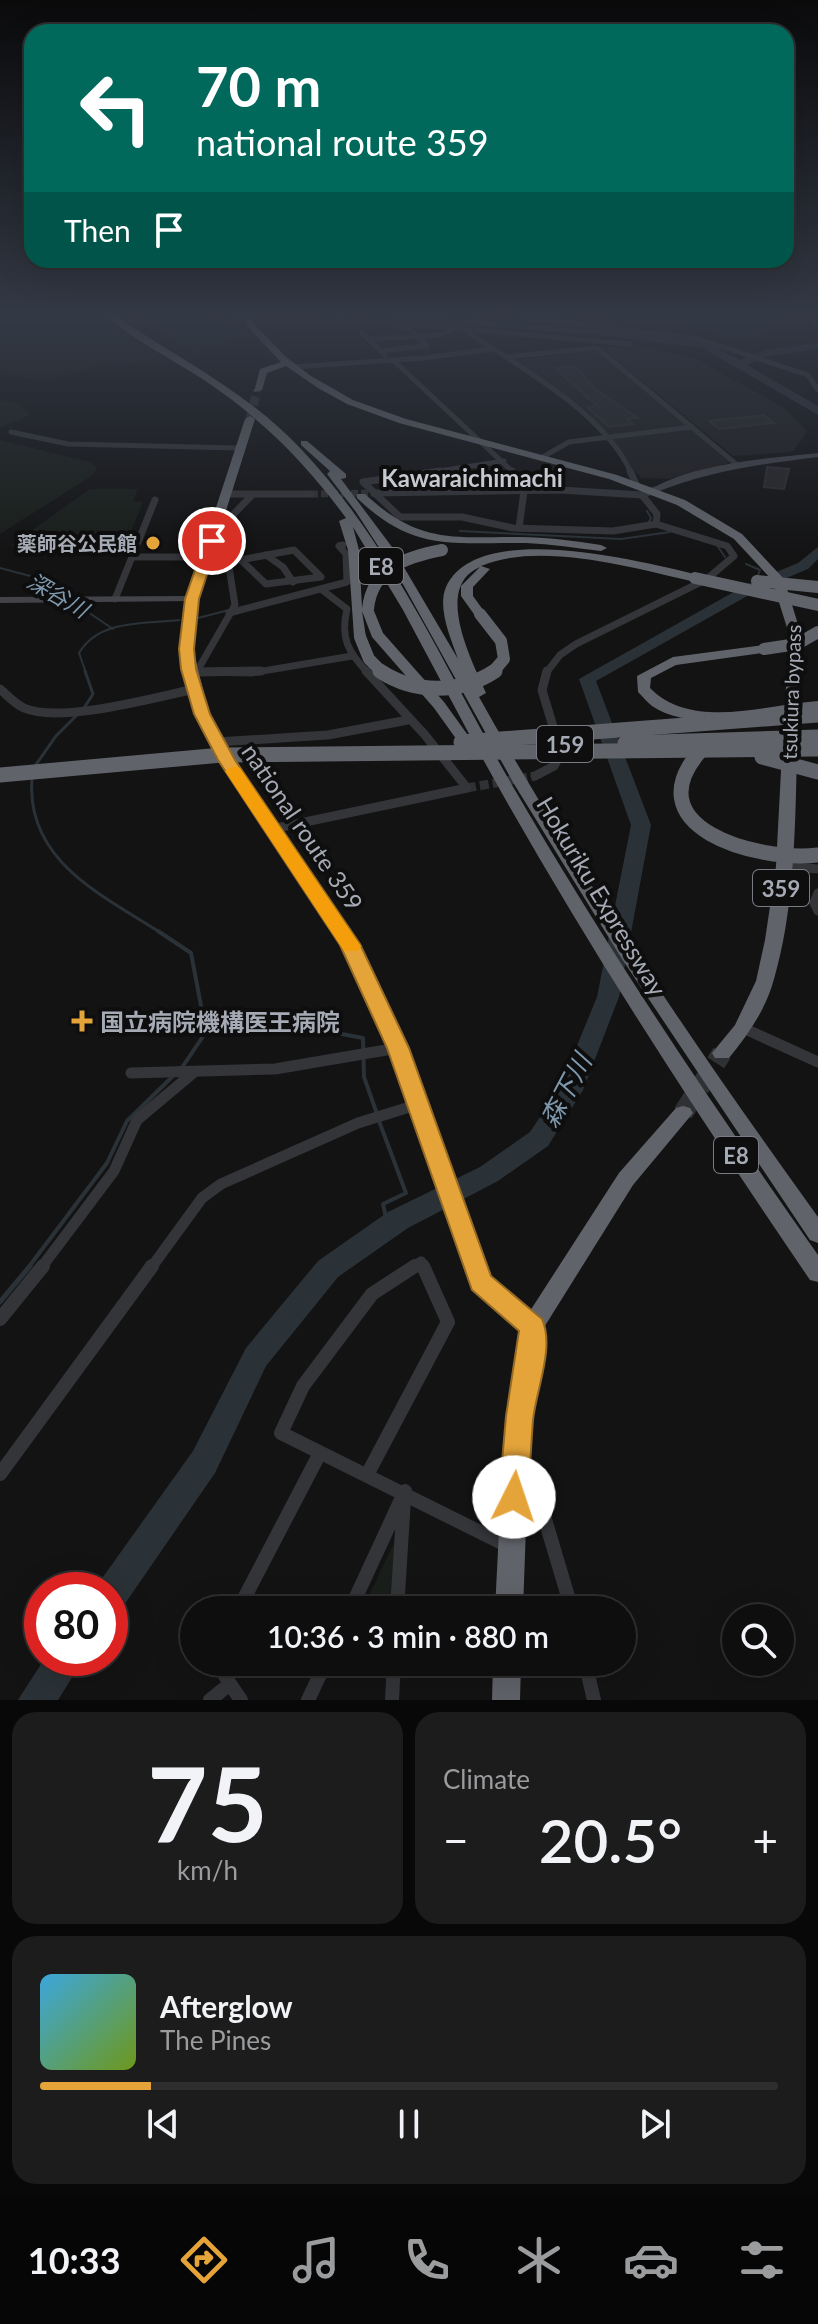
<!DOCTYPE html>
<meta charset="utf-8">
<style>
:root{--surface:#0e0e0f;--page:#1c1c1d;--text:#f1f3f6;--muted:#9b9c9e;--line:#2e2e2f;--accent:#e5a43a}
body{margin:0;font-family:Lato,"Noto Sans JP",sans-serif;background:var(--page);color:var(--text);height:100vh;display:flex;flex-direction:column;font-size:30px;white-space:nowrap}
*{box-sizing:border-box;margin:0}
p{font-size:26px;color:var(--muted)}
.icon{flex:none;width:44px;height:44px;fill:none;stroke:currentColor;stroke-width:2;stroke-linecap:round;stroke-linejoin:round}
.map{position:relative;height:1700px;overflow:hidden}
.sheet{display:flex;flex-direction:column;gap:12px;padding:12px;background:#080808;flex:1}
.sheet>*{flex:none}
.guide{position:absolute;left:24px;top:24px;width:770px;height:244px;border-radius:24px;box-shadow:0 8px 32px #0002,0 0 0 2px var(--line);background:#00695c;color:#fff;overflow:hidden}
.controls{position:absolute;left:722px;top:1604px;display:grid;gap:16px}
.controls a{display:grid;place-items:center;width:72px;height:72px;border-radius:50%;background:var(--surface);box-shadow:0 8px 32px #0002,0 0 0 2px var(--line);font-size:40px}
.speed{position:absolute;left:24px;top:1572px;display:flex;gap:16px;font-size:40px;font-weight:700;text-align:center}
.speed>*{display:grid;place-content:center;width:104px;height:104px;border-radius:50%;background:var(--surface);box-shadow:0 8px 32px #0002,0 0 0 2px var(--line);line-height:1}
.speed .limit{border:12px solid #d22;background:#fff;color:#111}
.pin{position:absolute;display:grid;place-items:center;width:68px;height:68px;color:#fff;margin:-34px;border:4px solid #fff;border-radius:50%;box-shadow:0 2px 8px #0007}
.me{position:absolute;width:88px;margin:-44px;rotate:4deg;stroke-linejoin:round;filter:drop-shadow(0 0 6px #0008)}
.turn{display:flex;align-items:center;gap:28px;height:168px;padding:0 40px;font-size:36px}
.turn .icon{width:104px;height:104px;stroke-width:2.5}
.turn b{display:block;font-size:56px;line-height:68px}
.then{display:flex;align-items:center;height:76px;padding:0 40px;background:#0003;gap:16px;font-size:30px}
.big{font-size:60px;font-weight:600;line-height:1.1}
.sheet .card{flex:1;display:flex;flex-direction:column;justify-content:center;gap:12px;min-width:0;padding:0 28px;border-radius:24px;background:var(--page)}
.sheet .dial{align-items:center;gap:0}
.dial b{font-size:104px;line-height:1}
.song{display:flex;align-items:center;gap:24px}
.cover{width:96px;height:96px;border-radius:12px;background:linear-gradient(135deg,hsl(200 70% 55%),hsl(80 70% 35%))}
.played{height:8px;border-radius:4px;background:linear-gradient(90deg,var(--accent) 15%,var(--line) 15%)}
.keys{display:flex;justify-content:space-around;direction:ltr}
.heat{display:flex;justify-content:space-between;align-items:center;font-size:44px;direction:ltr}
.sheet .tiles{flex:1;display:grid;gap:12px;grid-template-columns:1fr 1fr}
.card:last-child{grid-column:span 2}
.trip{position:absolute;left:180px;top:1596px;width:456px;height:80px;border-radius:40px;background:var(--surface);box-shadow:0 8px 32px #0002,0 0 0 2px var(--line);font-weight:600;line-height:80px;text-align:center}
.dock{display:flex;height:128px;justify-content:space-around;align-items:center;background:#060606;color:var(--muted)}
.dock .icon{width:56px;height:56px}
.dock .current{color:var(--accent)}
.dock b{font-size:36px;color:var(--text)}
.map>svg:first-child{display:block}
</style>
<div class="map">
<svg width="818" height="1700" viewBox="0 0 818 1700">
<rect width="100%" height="100%" fill="#131314"/>
<g fill="#1f1f21">
<polygon points="633,345 694,358 783,407 807,431 793,452 733,456 602,348"/>
<polygon points="596,351 693,431 730,463 669,479 641,478 567,397 512,360"/>
</g>
<g fill="#191e1a">
<polygon points="0,316 95,316 170,362 156,367 116,362 48,380 0,375"/>
<path d="M 133,316 C 169,316 221,314 252,335 L 194,353 Z"/>
<polygon points="597,316 787,316 763,335 739,341 684,327"/>
<polygon points="0,400 19,404 30,415 0,428"/>
<polygon points="0,440 90,462 97,468 93,475 0,534"/>
<polygon points="90,489 138,489 133,501 143,502 128,539 101,546 10,546"/>
<polygon points="397,1537 391,1610 362,1610"/>
<polygon points="337,1662 387,1662 386,1676 332,1673"/>
</g>
<g fill="none" stroke-linecap="round" stroke-linejoin="round">
<g stroke="#2a3237" stroke-width="2">
<polyline points="319,316 360,322"/>
<polyline points="647,511 651,518 648,524"/>
<polyline points="460,531 621,539 670,532"/>
<polyline points="716,544 725,557"/>
<polyline points="746,564 760,570 757,578"/>
<polyline points="0,568 34,577 67,597"/>
<polyline points="73,602 113,629"/>
<polyline points="198,618 229,610"/>
<path d="M 86,673 L 79,653 C 99,619 145,624 179,620"/>
</g>
<g stroke="#2a3237" stroke-width="3">
<polyline points="84,708 93,694 85,671"/>
<polyline points="35,766 56,736 79,713"/>
<path d="M 32,777 C 25,860 100,894 161,933"/>
</g>
<g stroke="#2a3237" stroke-width="4">
<polyline points="158,931 191,953 206,1032 183,1066"/>
<polyline points="220,1020 247,1016 363,1038 364,1077 377,1114"/>
<polyline points="379,1121 406,1193 383,1204 388,1227"/>
<polyline points="28,1268 107,1163 127,1121 172,1077"/>
</g>
<polyline stroke="#2a3237" stroke-width="5" points="0,1302 30,1266"/>
<g fill="#2a3237" fill-rule="evenodd">
<polygon points="352,316 404,316 607,330 706,342 740,360 766,350 818,343 818,349 768,356 747,365 818,406 818,415 703,348 607,336"/>
<polygon points="818,318 818,330 813,327 813,321"/>
<polygon points="818,547 818,559 808,569 758,590 596,681 651,825 619,997 583,1090 548,1146 498,1181 408,1228 338,1277 266,1366 215,1473 122,1608 110,1613 110,1590 95,1590 98,1584 193,1451 246,1348 318,1261 388,1212 480,1167 530,1132 560,1087 597,997 631,825 579,679 748,584 798,563"/>
<polygon points="45,1658 84,1658 58,1700 18,1700"/>
</g>
</g>
<g fill="#262628" stroke="#2d2d30" stroke-width="2">
<polygon points="575,366 595,389 638,418 627,419 633,424 609,427 587,407 597,406 555,368"/>
<polygon points="764,415 774,423 719,429 709,421"/>
<polygon points="767,467 789,469 784,489 764,487"/>
</g>
<g fill="none" stroke-linecap="round" stroke-linejoin="round">
<polyline stroke="#303134" stroke-width="7" stroke-dasharray="7 3" stroke-linecap="butt" points="311,494 374,493"/>
<polyline stroke="#303134" stroke-width="9" stroke-dasharray="9 4" stroke-linecap="butt" points="467,788 535,776"/>
<polyline stroke="#303134" stroke-width="9" stroke-dasharray="9 5" stroke-linecap="butt" points="250,419 257,390"/>
<polyline stroke="#303134" stroke-width="20" stroke-dasharray="20 10" stroke-linecap="butt" points="683,1113 722,1053"/>
<g stroke="#343539" stroke-width="5">
<polyline points="225,316 242,317"/>
<polyline points="515,316 699,339 808,375 818,390"/>
<path d="M 464,330 C 516,364 606,414 631,473"/>
<polyline points="361,332 385,355"/>
<polyline points="368,339 441,335 478,317"/>
<polyline points="380,351 427,346 411,329 395,325 399,323 630,344"/>
<polyline points="506,357 597,348 736,464"/>
<polyline points="393,360 514,473"/>
<polyline points="292,367 424,358 492,349"/>
<polyline points="11,432 68,444 239,448"/>
<polyline points="541,458 569,442 692,427"/>
<polyline points="426,473 504,461"/>
</g>
<g stroke="#343539" stroke-width="7">
<polyline points="440,471 363,482 400,517 462,517 513,528 613,531 656,524 727,546 734,556 707,579 576,644 560,655 546,673"/>
<polyline points="512,471 533,490"/>
<polyline points="630,471 636,484"/>
<polyline points="374,493 560,490 642,495 654,490"/>
<polyline points="225,494 311,494"/>
<polyline points="642,495 657,514 656,524"/>
<polyline points="519,528 524,491"/>
<polyline points="223,540 225,523 252,495"/>
<polyline points="266,555 283,567 293,582"/>
<polyline points="133,557 206,557"/>
<polyline points="229,562 294,550 321,577 266,584 243,562"/>
<path d="M 321,589 L 347,609 C 340,638 348,652 368,673"/>
<polyline points="115,599 155,500"/>
<polyline points="229,613 347,582 346,554 339,546 343,545"/>
<polyline points="196,672 251,673 352,656"/>
<polyline points="196,673 235,605 226,548 223,540 213,538"/>
</g>
<g stroke="#343539" stroke-width="9">
<polyline points="196,672 261,671"/>
<path d="M 0,689 C 7,695 15,704 24,708 C 60,724 156,697 195,689 L 196,671"/>
<polyline points="217,742 328,735 408,720"/>
<polyline points="535,776 554,766 561,753 542,690 547,671"/>
<polyline points="272,829 467,788 425,735 366,671"/>
<polyline points="784,866 818,869"/>
<polyline points="818,893 814,903 818,911"/>
</g>
<g stroke="#343539" stroke-width="11">
<polyline points="743,1028 818,1062"/>
<polyline points="131,1073 275,1069 398,1048"/>
<polyline points="41,1268 114,1171 137,1120 193,1073"/>
<polyline points="151,1268 202,1198 221,1184 358,1123 416,1105"/>
<polyline points="412,1268 421,1262 424,1268"/>
</g>
<g stroke="#343539" stroke-width="14">
<polyline points="415,1266 372,1294 303,1386 281,1433 508,1546"/>
<polyline points="0,1319 43,1266"/>
<polyline points="0,1474 152,1266"/>
<polyline points="519,1474 536,1489 572,1610"/>
<polyline points="367,1475 448,1322 423,1266"/>
<polyline points="238,1610 320,1453"/>
<polyline points="350,1610 405,1491"/>
<polyline points="397,1610 404,1499"/>
<polyline points="217,1662 230,1684"/>
<polyline points="585,1662 594,1700"/>
<polyline points="210,1700 230,1684 241,1700"/>
<polyline points="308,1700 326,1662"/>
<polyline points="392,1700 394,1662"/>
</g>
<g fill="#424449" fill-rule="evenodd">
<path d="M 818,453 L 818,457 C 762,464 709,471 657,492 L 650,490 C 690,464 770,458 818,453 Z"/>
<polygon points="192,596 195,597 195,601 0,603 0,597"/>
</g>
<g fill="#606369" fill-rule="evenodd">
<path d="M 105,316 L 115,316 C 178,358 249,393 301,449 C 393,546 446,671 512,785 C 606,947 710,1102 818,1255 L 818,1282 L 810,1280 C 693,1108 579,934 479,752 L 472,755 L 467,754 L 434,708 L 372,637 L 362,611 L 366,637 L 360,641 L 354,637 L 348,550 L 339,521 L 346,518 C 306,463 261,418 204,380 C 172,359 135,341 105,316 ZM 353,527 L 403,610 L 475,745 L 444,702 L 383,633 L 372,606 L 362,608 L 359,550 Z"/>
<path d="M 245,316 L 253,316 L 254,324 L 286,357 L 311,376 L 353,400 L 406,419 L 617,475 L 685,500 L 742,534 L 784,579 L 801,634 L 799,703 L 818,701 L 818,709 L 798,712 C 795,797 798,898 774,979 C 766,1009 748,1035 729,1058 L 715,1058 L 712,1053 L 735,1025 L 756,981 L 765,940 L 776,866 L 784,714 C 747,719 685,729 652,706 C 647,702 642,696 638,692 L 637,676 L 673,657 L 764,645 L 769,646 L 769,652 L 676,665 L 651,678 L 650,688 C 684,723 741,712 785,705 L 789,634 L 772,580 L 734,539 L 677,505 L 609,479 L 399,423 L 347,404 L 318,388 L 286,366 L 267,373 L 262,390 L 254,392 L 260,369 L 281,362 L 247,326 Z"/>
<polygon points="250,416 255,419 198,599 193,649 209,714 233,760 359,944 407,1048 490,1276 530,1311 619,1173 676,1108 683,1106 690,1108 693,1113 633,1185 543,1329 528,1471 523,1610 495,1610 502,1471 520,1331 473,1289 470,1282 389,1048 342,945 219,760 195,714 181,649 186,599 245,419"/>
<path d="M 301,441 L 307,441 L 346,474 L 346,478 L 341,479 L 392,547 L 458,659 C 451,639 437,608 446,587 C 477,518 643,562 699,575 L 701,578 L 695,582 C 634,568 540,541 481,566 L 490,569 L 473,587 L 473,596 L 486,614 L 484,617 L 476,617 L 461,596 L 461,586 L 480,567 C 433,587 472,661 486,693 L 479,697 C 580,878 697,1049 818,1217 L 818,1243 L 810,1240 L 622,959 L 514,784 L 404,586 L 356,512 L 327,474 L 330,471 L 301,445 Z"/>
<path d="M 357,494 L 365,494 C 419,544 452,537 520,537 C 547,537 574,541 601,545 L 607,548 L 601,551 C 576,548 551,544 526,543 C 454,542 414,553 357,498 Z"/>
<polygon points="493,1662 521,1662 520,1700 492,1700"/>
</g>
<g stroke="#606369" stroke-width="12">
<polyline points="695,578 818,605"/>
<polyline points="757,581 818,587"/>
<path d="M 368,609 C 372,568 406,557 442,550"/>
<polyline points="480,614 501,641 504,659 492,673"/>
<polyline points="360,637 369,659 383,673"/>
<polyline points="764,649 797,644 818,632"/>
</g>
<g stroke="#606369" stroke-width="15">
<path d="M 380,671 C 415,694 460,694 495,671"/>
<polyline points="461,742 818,715"/>
<polyline points="625,743 818,737"/>
<path d="M 703,748 C 630,827 757,862 818,855"/>
<polyline points="762,757 818,772"/>
<polyline points="0,775 222,755 818,749"/>
</g>
</g>
<linearGradient id="sky" x2="0" y2="1"><stop stop-color="#0a0a0b"/><stop offset="0.57" stop-color="#333945"/><stop offset="1" stop-color="#333945" stop-opacity="0"/></linearGradient>
<rect width="818" height="554" fill="url(#sky)"/>
<path fill="#e5a43a" stroke="#956b26" stroke-width="2" d="M 212,538 L 218,541 L 199,599 L 194,649 L 196,669 L 210,714 L 235,760 L 360,944 L 409,1048 L 491,1276 L 542,1319 C 555,1347 536,1390 533,1420 C 531,1445 530,1471 528,1497 L 524,1507 L 514,1511 L 503,1507 L 499,1497 L 506,1416 L 519,1331 L 472,1290 L 387,1048 L 340,945 L 218,760 L 194,714 L 181,669 L 179,649 L 185,599 L 205,541 Z"/>
<polygon fill="#f59e0b" points="234,766 240,768 358,942 361,946 358,951 344,951 225,771"/>
<g fill="#e5a43a" stroke="#0e0e0f" stroke-width="3">
<circle cx="153" cy="543" r="8"/>
<path d="M78 1009h8v8h8v8h-8v8h-8v-8h-8v-8h8z"/>
</g>
<g text-anchor="middle" dominant-baseline="central" stroke-width="8" stroke-linejoin="round" paint-order="stroke">
<g font-size="20" font-weight="bold" fill="#a5aab4" stroke="#0e0e0f" text-anchor="end">
<text x="137" y="543">薬師谷公民館</text>
</g>
<g font-size="20" fill="#a5aab4" stroke="#0e0e0f">
<text transform="translate(791 692) rotate(-88)">tsukiura bypass</text>
</g>
<g fill="#0e0e0f" stroke="#787b82" stroke-width="2">
<rect x="359" y="548" width="44" height="36" rx="6"/>
<rect x="537" y="726" width="56" height="36" rx="6"/>
<rect x="753" y="870" width="56" height="36" rx="6"/>
<rect x="714" y="1137" width="44" height="36" rx="6"/>
</g>
<g font-size="22" font-weight="bold" fill="#a5aab4">
<text x="381" y="566">E8</text>
<text x="565" y="744">159</text>
<text x="781" y="888">359</text>
<text x="736" y="1155">E8</text>
</g>
<g font-size="22" font-style="italic" fill="#7e99ad" stroke="#0e0e0f">
<text transform="translate(58 595) rotate(30)">深谷川</text>
</g>
<g font-size="24" font-weight="bold" fill="#c6c9d0" stroke="#0e0e0f">
<text x="472" y="477">Kawaraichimachi</text>
</g>
<g font-size="24" fill="#a5aab4" stroke="#0e0e0f">
<text transform="translate(303 827) rotate(56)">national route 359</text>
<text transform="translate(602 896) rotate(59)">Hokuriku Expressway</text>
</g>
<g font-size="24" font-weight="bold" fill="#a5aab4" stroke="#0e0e0f" text-anchor="start">
<text x="100" y="1021">国立病院機構医王病院</text>
</g>
<g font-size="26" font-style="italic" fill="#7e99ad" stroke="#0e0e0f">
<text transform="translate(565 1090) rotate(-62)">森下川</text>
</g>
</g>
</svg>
<div class="controls">
<a><svg class="icon" aria-label="search" viewBox="0 0 24 24"><circle cx="10" cy="10" r="6"/><path d="M15 15l6 6"/></svg></a>
</div>
<div class="speed"><div class="limit">80</div></div>
<div class="pin" style="left:212px;top:541px;background:#d93025"><svg class="icon" aria-label="arrive" viewBox="0 0 24 24"><path d="M6 21V4h12l-3 4 3 4H6"/></svg></div>
<svg class="me" style="left:514px;top:1497px" viewBox="-20 -20 40 40"><circle r="19" fill="#fff"/><path d="M0-13L10 11 0 6-10 11z" fill="#e5a43a"/></svg>
<div class="trip">10:36 · 3 min · 880 m</div>
<div class="guide">
<div class="turn"><svg class="icon" aria-label="left" viewBox="0 0 24 24"><path d="M17 20v-9H6M10 6l-5 5 5 5"/></svg><div><b>70 m</b>national route 359</div></div>
<div class="then">Then<svg class="icon" aria-label="arrive" viewBox="0 0 24 24"><path d="M6 21V4h12l-3 4 3 4H6"/></svg></div>
</div>
</div>
<section class="sheet">
<div class="tiles">
<div class="card dial"><b>75</b><p>km/h</p></div>
<div class="card"><p>Climate</p>
<div class="heat"><a>−</a><b class="big">20.5°</b><a>+</a></div>
</div>
<div class="card">
<div class="song"><i class="cover"></i><div><b>Afterglow</b><p>The Pines</p></div></div>
<div class="played"></div>
<div class="keys"><svg class="icon" aria-label="previous" viewBox="0 0 24 24"><path d="M18 5L8 12l10 7zM5 5v14"/></svg><svg class="icon" aria-label="pause" viewBox="0 0 24 24"><path d="M8 5v14M16 5v14"/></svg><svg class="icon" aria-label="next" viewBox="0 0 24 24"><path d="M6 5l10 7-10 7zM19 5v14"/></svg></div>
</div>
</div>
</section>
<nav class="dock">
<b>10:33</b>
<svg class="icon current" aria-label="directions" viewBox="0 0 24 24"><path d="M12 3l9 9-9 9-9-9zM9 14v-3h6M13 9l2 2-2 2"/></svg>
<svg class="icon" aria-label="music" viewBox="0 0 24 24"><path d="M9 18V5l10-2v13"/><circle cx="6" cy="18" r="3"/><circle cx="16" cy="16" r="3"/></svg>
<svg class="icon" aria-label="phone" viewBox="0 0 24 24"><path d="M5 4h4l2 5-3 2q2 4 5 5l2-3 5 2v4C11 20 4 13 5 4z"/></svg>
<svg class="icon" aria-label="climate" viewBox="0 0 24 24"><path d="M12 3v18M4 7l16 10M4 17L20 7"/></svg>
<svg class="icon" aria-label="car" viewBox="0 0 24 24"><path d="M5 17H2v-5l4-1 3-4h7l3 4 3 1v5h-3M9 17h6M6 11h13"/><circle cx="7" cy="17" r="2"/><circle cx="17" cy="17" r="2"/></svg>
<svg class="icon" aria-label="filters" viewBox="0 0 24 24"><path d="M4 7h16M4 17h16"/><circle cx="9" cy="7" r="2"/><circle cx="15" cy="17" r="2"/></svg>
</nav>
